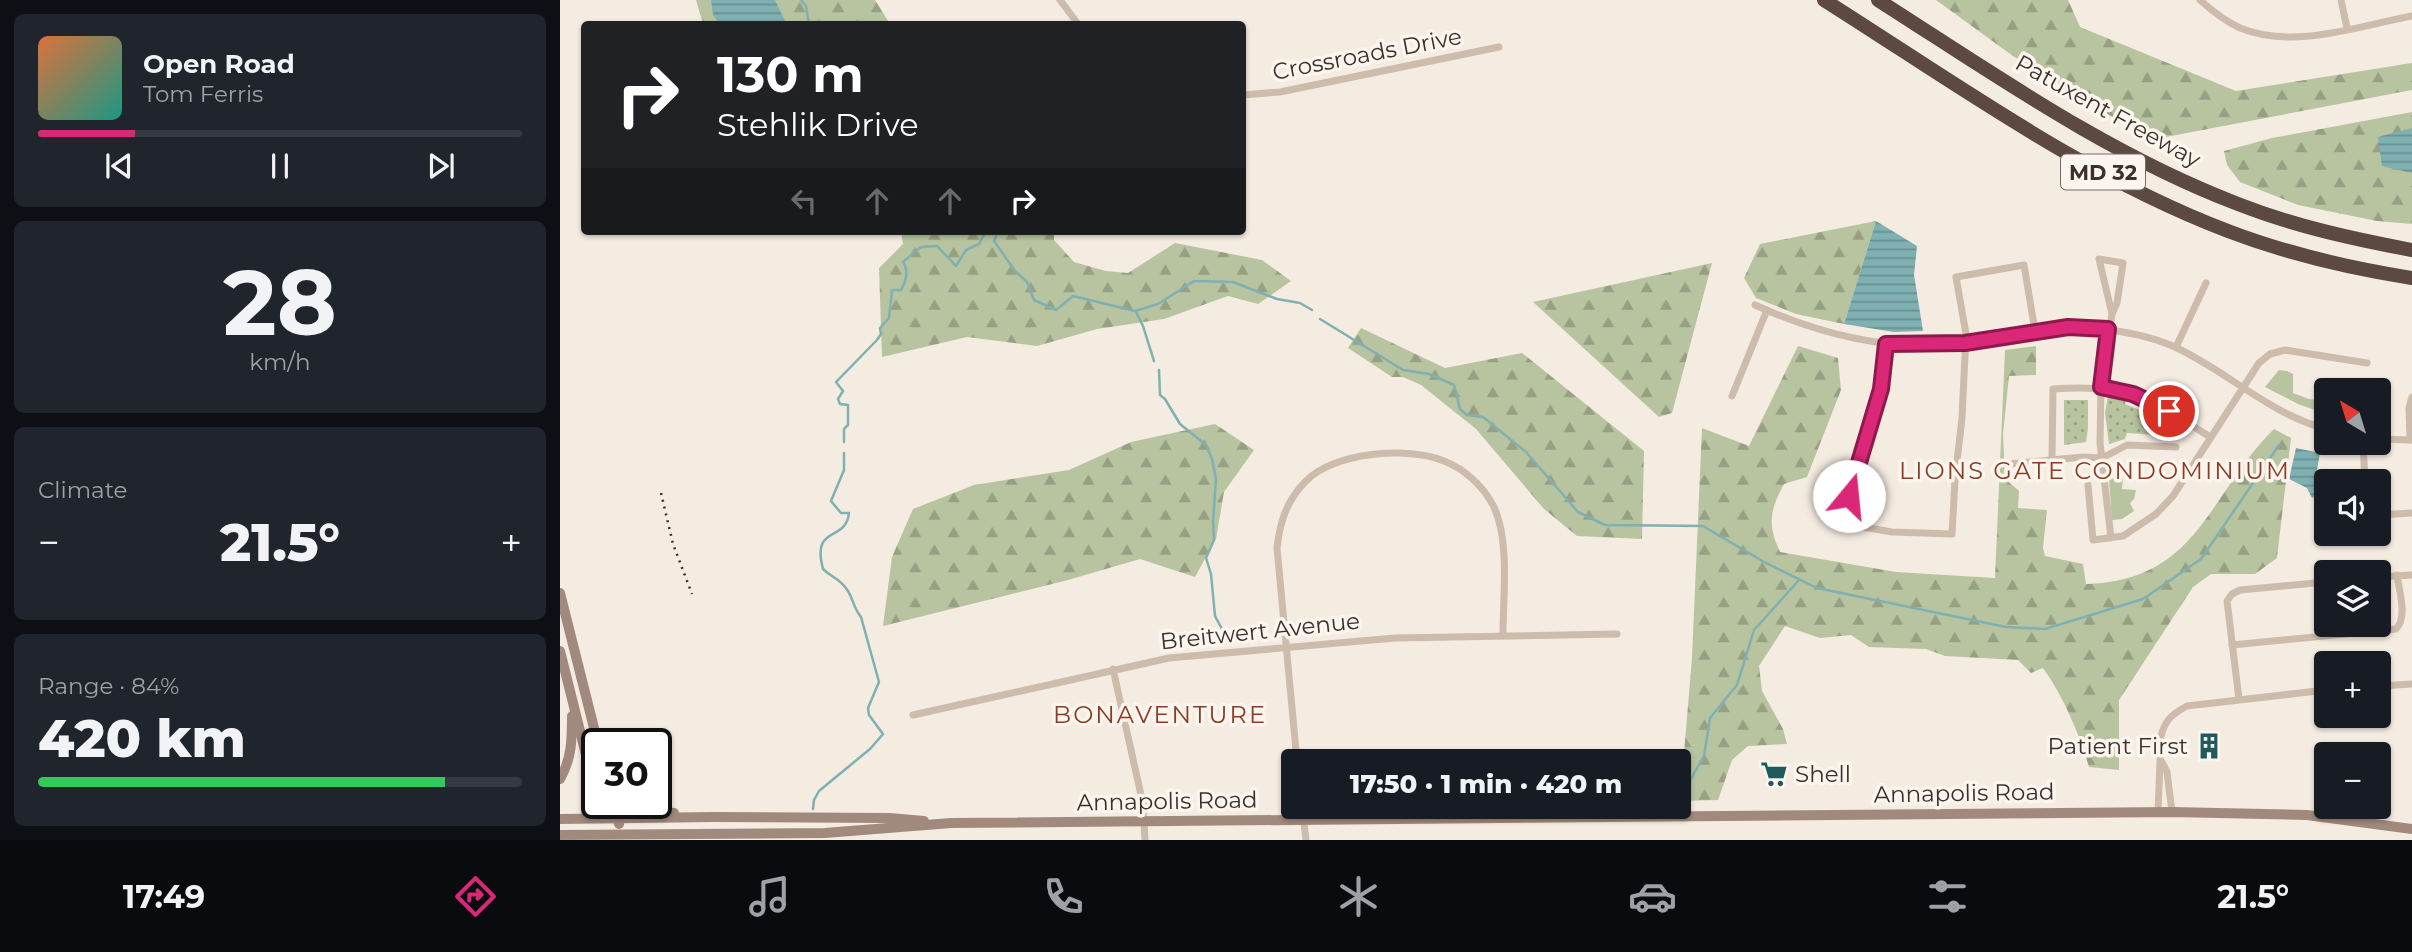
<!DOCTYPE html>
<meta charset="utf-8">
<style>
:root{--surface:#171b24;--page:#20242c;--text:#f1f3f6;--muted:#9ea1a6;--line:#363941;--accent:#db2777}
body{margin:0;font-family:Montserrat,sans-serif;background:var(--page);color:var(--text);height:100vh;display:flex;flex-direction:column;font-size:26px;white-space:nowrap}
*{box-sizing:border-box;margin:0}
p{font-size:23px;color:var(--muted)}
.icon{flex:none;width:38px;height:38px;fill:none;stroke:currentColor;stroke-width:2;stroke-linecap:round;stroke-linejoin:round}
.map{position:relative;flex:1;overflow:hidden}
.drawer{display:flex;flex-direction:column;gap:14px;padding:14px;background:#0d0f14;width:560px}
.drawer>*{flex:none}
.guide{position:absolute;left:21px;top:21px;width:665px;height:214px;border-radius:7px;box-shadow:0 2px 5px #0004;background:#202124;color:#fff;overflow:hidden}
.needle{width:46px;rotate:322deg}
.fabs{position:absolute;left:1754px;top:378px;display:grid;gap:14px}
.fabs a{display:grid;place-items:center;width:77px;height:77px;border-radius:7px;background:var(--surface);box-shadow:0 2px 5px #0004;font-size:35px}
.speed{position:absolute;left:21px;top:728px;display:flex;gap:14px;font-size:35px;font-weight:700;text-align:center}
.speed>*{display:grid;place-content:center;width:91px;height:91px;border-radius:50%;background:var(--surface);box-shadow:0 2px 5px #0004;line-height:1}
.speed .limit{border:4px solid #111;border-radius:10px;background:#fff;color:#111}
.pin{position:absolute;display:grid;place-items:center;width:60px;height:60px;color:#fff;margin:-30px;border:4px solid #fff;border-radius:50%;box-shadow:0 2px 7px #0007}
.me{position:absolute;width:77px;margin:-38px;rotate:17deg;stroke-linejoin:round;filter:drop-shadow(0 0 5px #0008)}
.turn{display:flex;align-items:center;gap:24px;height:147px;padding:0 21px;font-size:32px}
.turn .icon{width:91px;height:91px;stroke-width:2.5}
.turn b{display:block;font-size:49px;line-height:60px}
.lanes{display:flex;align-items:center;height:66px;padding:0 21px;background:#0003;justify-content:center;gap:35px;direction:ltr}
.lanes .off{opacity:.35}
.big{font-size:52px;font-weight:800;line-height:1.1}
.drawer .tile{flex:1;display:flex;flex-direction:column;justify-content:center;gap:10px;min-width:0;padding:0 24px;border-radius:10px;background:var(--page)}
.drawer .dial{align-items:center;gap:0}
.dial b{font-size:91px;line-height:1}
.song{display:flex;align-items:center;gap:21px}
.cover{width:84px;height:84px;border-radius:10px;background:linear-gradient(135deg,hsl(20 70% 55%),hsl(170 70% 35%))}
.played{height:7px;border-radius:4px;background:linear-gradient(90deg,var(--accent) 20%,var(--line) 20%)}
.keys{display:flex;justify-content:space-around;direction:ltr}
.heat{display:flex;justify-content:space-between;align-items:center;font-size:38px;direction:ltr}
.charge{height:10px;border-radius:5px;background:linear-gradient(90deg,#34c759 84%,var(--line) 0)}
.trip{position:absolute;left:721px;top:749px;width:410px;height:70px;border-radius:7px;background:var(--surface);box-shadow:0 2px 5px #0004;font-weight:800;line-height:70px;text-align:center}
.menu{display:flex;height:112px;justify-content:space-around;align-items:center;background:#090b0e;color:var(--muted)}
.menu .icon{width:49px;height:49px}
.menu .on{color:var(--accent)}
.menu b{font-size:32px;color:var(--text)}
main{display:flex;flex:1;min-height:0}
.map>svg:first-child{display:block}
</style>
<main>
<section class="drawer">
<div class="tile">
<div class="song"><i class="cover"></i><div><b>Open Road</b><p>Tom Ferris</p></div></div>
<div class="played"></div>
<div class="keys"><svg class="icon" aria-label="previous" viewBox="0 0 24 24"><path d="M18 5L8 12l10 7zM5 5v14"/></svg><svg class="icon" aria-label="pause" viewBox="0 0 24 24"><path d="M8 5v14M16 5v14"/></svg><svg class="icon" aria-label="next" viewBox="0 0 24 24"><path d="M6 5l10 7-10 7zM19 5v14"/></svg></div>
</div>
<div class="tile dial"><b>28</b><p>km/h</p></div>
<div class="tile"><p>Climate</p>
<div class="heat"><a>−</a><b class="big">21.5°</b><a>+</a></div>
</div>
<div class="tile"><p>Range · 84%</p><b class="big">420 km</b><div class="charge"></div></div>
</section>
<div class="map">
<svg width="1852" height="840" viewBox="0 0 1852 840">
<defs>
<pattern id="forest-firs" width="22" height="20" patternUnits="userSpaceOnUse" patternTransform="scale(1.75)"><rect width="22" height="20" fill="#b8c4a0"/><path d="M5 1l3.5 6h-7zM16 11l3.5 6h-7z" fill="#97a083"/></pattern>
<pattern id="park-dots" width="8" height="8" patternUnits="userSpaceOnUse" patternTransform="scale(1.75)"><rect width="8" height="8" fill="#b8c4a0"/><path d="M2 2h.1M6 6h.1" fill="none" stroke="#97a083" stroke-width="1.8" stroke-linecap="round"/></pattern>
<pattern id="water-rules" width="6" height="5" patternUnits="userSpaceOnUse" patternTransform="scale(1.75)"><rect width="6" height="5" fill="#7fb0b2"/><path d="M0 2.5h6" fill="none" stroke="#699091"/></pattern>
</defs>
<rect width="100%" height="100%" fill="#f4ebe1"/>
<g fill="#b8c4a0">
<polygon points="1719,370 1727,371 1733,374 1733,393 1749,399 1766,401 1766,414 1738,404 1705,387"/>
<polygon points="1563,478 1562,489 1576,490 1574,499 1570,503 1574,511 1562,519 1552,520 1549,479"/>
</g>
<g fill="url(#forest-firs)">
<polygon points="136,0 315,0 330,24 143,24"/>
<polygon points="1376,0 1508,0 1520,27 1676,91 1852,63 1852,90 1590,140 1453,56"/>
<polygon points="1852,112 1852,224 1817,221 1738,205 1680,182 1667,165 1664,151 1712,138"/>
<polygon points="1316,221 1284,324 1236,314 1196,298 1184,278 1200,244"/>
<polygon points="341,231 494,231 494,240 514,262 546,271 568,273 615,243 702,260 731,281 698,304 668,296 604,319 537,329 477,346 407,337 322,357 319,268 343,244"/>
<polygon points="1152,263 1112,413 1099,417 973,302"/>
<polygon points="801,328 885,368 962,353 1084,451 1082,539 1017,536 984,509 916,429 861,385 843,377 832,377 788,348"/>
<path d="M 1238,346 L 1278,358 L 1281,390 L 1247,477 L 1224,484 C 1210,510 1207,524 1220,552 L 1336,572 L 1435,578 L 1445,350 L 1476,346 L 1476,375 L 1449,376 L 1443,434 L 1445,479 L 1459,491 L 1458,508 L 1487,510 L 1483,548 L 1485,556 L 1523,564 L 1526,584 C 1639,581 1648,494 1714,429 L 1731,438 L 1717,558 L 1695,574 L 1651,574 L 1633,587 L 1559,700 L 1559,770 L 1529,767 C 1519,733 1503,696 1483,668 L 1471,673 L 1458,660 L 1385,656 L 1366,649 L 1309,647 L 1291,635 L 1260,638 L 1225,626 L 1199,666 L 1202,691 L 1223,729 L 1227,744 L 1188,746 L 1172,760 L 1158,800 L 1120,801 L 1132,658 L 1142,428 L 1189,446 Z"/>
<polygon points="655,424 694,450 664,492 656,539 635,577 580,559 508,580 323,626 332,557 353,509 414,485 509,470 571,442"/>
</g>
<g fill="url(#park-dots)">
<polygon points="1558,395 1566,399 1565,404 1590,414 1598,420 1593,428 1599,432 1606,427 1610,436 1567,433 1565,439 1549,444 1545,413 1548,396"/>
<polygon points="1504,400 1528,400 1528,428 1526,442 1504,445"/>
</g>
<g fill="url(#water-rules)">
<polygon points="151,0 215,0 226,23 160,24 153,15"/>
<polygon points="1852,128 1852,173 1822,166 1818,137"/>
<polygon points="1316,221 1357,246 1354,275 1363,331 1334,332 1284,324"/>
<polygon points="1736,448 1760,453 1755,481 1765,485 1766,493 1752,498 1747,488 1729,479"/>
</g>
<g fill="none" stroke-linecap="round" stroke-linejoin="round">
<g stroke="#7fb0b2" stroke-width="2.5">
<polyline points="241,0 246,6 249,24"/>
<polyline points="438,231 434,241 455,271 467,282 474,300 496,310 513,296 575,311 598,304 634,281 673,282 717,299 740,303 752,310"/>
<polyline points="576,312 583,326 594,361"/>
<polyline points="760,319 843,370 869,374 894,385 900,409 907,415 923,417 966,452 1018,512 1045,525 1143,526 1204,562 1257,588 1446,627 1485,629 1583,599 1641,559 1719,445"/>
<polyline points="599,370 600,395 605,399 620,424 646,445 652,459 656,479 653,521 654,540 646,558 651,574 655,616 669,642"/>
<path d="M 284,442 L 284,429 L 288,425 L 288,405 L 280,404 L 278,399 L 283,391 L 276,382 L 317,340 L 321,334 L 320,328 L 329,318 L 332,290 L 341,290 C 346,282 349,270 343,262 L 361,247 L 377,246 L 396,266 L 406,250 L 419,244 L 426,231"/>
<polyline points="1128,784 1144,756 1150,718 1177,685 1194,630 1239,580"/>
<path d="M 253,809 L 254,800 L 259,791 L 310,749 L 323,734 L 309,715 L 308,708 L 319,682 L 301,617 C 293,607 294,601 288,591 C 280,578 272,578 263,569 C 251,524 286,543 289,513 L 281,513 L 271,501 L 284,470 L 284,453"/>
</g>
<g stroke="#cdbbac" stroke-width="7">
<polyline points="500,0 518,24"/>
<path d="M 1640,0 C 1652,11 1665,21 1680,28 C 1734,50 1798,26 1852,16"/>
<polyline points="1781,0 1787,28"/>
<polyline points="682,95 720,92 939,47"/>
<path d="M 1195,305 C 1261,335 1334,353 1407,343 C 1455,337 1502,321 1550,330 C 1572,333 1596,338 1617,348 C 1668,372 1710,414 1766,429"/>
<polyline points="1326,344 1321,389 1280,523 1332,532 1392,534 1395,479 1402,418 1406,334 1396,277 1464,265 1475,331"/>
<polyline points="1616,347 1646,283"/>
<polyline points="1172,396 1207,310"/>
<polyline points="1818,439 1851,440"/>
<polyline points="1850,440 1849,408 1852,397"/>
<polyline points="1803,443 1805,481"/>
<path d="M 1492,459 L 1493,389 C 1566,383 1591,399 1650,437"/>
<polyline points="1449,464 1523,457 1542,458 1567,445 1616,447"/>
<polyline points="1528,485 1533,540 1563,536 1596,514 1613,496 1699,363 1710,354 1725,350 1807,363"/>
<polyline points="1818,515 1852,513"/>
<polyline points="1551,538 1540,443 1541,387 1552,314 1539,259 1563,263 1557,303 1552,314"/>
<polyline points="1818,577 1852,575"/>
<path d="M 1672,645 L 1836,629 C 1848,617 1839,591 1837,575"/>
<polyline points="553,669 583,804 585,840"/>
<polyline points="1818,686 1852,684"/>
<polyline points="1679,699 1667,601 1672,594 1680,590 1766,582"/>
<polyline points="353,715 609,658 835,638 1057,634"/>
<path d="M 737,761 L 717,548 C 720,521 727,500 746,481 C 774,452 848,446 884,461 C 905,469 924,487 934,507 C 950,542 943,596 943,635"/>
<polyline points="1602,762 1607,772 1612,812"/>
<polyline points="742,807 746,840"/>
<path d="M 1598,812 L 1601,737 C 1604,721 1612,714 1627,706 L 1766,690"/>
</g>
<g stroke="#a18a7d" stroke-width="10">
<polyline points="0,593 38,744"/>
<polyline points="0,651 37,799"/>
<path d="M 0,779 C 12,758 12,739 12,716"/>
<polyline points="53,803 59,824"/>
<polyline points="85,803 104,812 114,813"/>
<polyline points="0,819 155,817 329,818 364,821"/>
<polyline points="0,835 265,833 391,823 1612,812 1747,815 1852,829"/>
</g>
<g stroke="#5c4a42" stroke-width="14">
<path d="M 1264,0 C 1394,82 1523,176 1668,231 C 1728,254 1789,268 1852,278"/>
<path d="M 1318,0 C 1434,74 1549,155 1678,204 C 1734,226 1793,239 1852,250"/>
</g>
<polyline stroke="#3b302b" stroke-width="2.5" stroke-dasharray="2 5" stroke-linecap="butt" points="101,493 113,544 132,594"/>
</g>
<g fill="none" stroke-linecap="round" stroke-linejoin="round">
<g stroke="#8e194d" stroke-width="18">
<polyline id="route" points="1289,496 1321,389 1326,344 1405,343 1508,327 1548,329 1541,387 1573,394 1609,411"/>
</g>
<use href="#route" stroke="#db2777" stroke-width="12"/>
</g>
<defs>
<g id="building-bare" transform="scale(2.1)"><path d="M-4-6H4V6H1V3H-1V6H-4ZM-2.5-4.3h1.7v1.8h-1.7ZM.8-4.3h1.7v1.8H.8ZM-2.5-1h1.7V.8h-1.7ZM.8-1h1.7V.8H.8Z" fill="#1f5a5e" stroke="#fbf5ee" stroke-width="2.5" paint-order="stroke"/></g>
<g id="supermarket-bare" transform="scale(2.1)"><path d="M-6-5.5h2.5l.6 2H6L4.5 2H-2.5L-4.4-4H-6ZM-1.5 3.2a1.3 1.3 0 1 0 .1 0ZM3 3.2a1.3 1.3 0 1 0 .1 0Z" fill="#1f5a5e" stroke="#fbf5ee" stroke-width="2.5" paint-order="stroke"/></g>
</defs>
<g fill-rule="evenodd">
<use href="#building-bare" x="1649" y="746"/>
<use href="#supermarket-bare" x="1214" y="774"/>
</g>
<g text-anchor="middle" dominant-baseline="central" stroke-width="7" stroke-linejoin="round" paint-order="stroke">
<rect fill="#fbf5ee" stroke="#756b66" stroke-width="2" x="1501" y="154.5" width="84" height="35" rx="5"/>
<g font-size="21" font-weight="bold" fill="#3b302b">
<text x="1543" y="172">MD 32</text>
</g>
<g font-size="23" fill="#3b302b" stroke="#fbf5ee">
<text transform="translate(807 54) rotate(-11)">Crossroads Drive</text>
<text transform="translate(1548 111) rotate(29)">Patuxent Freeway</text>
<text transform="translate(700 631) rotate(-6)">Breitwert Avenue</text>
<text transform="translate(1404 793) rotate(-1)">Annapolis Road</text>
<text transform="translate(607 801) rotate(-1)">Annapolis Road</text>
</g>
<g font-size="23" fill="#3b302b" stroke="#fbf5ee" text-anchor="end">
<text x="1628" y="746">Patient First</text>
<text x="1235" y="774" text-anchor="start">Shell</text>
</g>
<g font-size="24" letter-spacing="2" fill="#8c3b22" stroke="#fbf5ee">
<text x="1535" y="470">LIONS GATE CONDOMINIUM</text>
<text x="600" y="714">BONAVENTURE</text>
</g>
</g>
</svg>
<div class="fabs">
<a><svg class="needle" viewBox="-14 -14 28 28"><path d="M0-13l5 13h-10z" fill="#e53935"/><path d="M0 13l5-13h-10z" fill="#9ea1a6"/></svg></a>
<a><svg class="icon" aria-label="sound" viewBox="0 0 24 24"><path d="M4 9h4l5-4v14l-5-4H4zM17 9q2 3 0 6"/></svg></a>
<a><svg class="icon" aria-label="layers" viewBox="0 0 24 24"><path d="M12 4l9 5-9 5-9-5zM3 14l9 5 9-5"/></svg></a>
<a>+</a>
<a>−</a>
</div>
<div class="speed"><div class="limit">30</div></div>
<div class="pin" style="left:1609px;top:411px;background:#d93025"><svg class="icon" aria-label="arrive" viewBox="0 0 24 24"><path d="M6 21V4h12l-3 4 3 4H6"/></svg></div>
<svg class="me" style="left:1289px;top:496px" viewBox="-20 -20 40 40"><circle r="19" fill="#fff"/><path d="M0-13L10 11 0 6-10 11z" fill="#db2777"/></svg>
<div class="trip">17:50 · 1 min · 420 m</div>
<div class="guide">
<div class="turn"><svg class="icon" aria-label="right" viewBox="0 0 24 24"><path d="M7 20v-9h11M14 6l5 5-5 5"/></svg><div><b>130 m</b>Stehlik Drive</div></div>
<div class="lanes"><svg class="icon off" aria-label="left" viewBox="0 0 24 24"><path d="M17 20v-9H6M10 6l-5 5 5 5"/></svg><svg class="icon off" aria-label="ahead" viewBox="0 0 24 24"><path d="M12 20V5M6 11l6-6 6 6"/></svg><svg class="icon off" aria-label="ahead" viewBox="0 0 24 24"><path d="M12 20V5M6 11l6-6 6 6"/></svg><svg class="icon" aria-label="right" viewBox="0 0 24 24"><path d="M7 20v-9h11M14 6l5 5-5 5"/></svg></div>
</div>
</div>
</main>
<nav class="menu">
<b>17:49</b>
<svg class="icon on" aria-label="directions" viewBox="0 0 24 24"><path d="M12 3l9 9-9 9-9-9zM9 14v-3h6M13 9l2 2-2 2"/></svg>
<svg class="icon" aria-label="music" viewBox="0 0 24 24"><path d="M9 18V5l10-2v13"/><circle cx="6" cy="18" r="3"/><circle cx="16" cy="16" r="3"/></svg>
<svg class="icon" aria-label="phone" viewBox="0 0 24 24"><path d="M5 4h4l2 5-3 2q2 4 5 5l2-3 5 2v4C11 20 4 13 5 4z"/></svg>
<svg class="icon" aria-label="climate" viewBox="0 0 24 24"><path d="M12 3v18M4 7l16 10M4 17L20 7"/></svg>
<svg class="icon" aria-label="car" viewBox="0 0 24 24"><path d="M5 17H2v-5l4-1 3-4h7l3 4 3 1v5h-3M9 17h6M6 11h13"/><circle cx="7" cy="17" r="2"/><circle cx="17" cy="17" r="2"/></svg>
<svg class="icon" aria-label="filters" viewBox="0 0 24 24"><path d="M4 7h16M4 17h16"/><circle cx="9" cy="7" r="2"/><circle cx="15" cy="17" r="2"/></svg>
<b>21.5°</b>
</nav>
